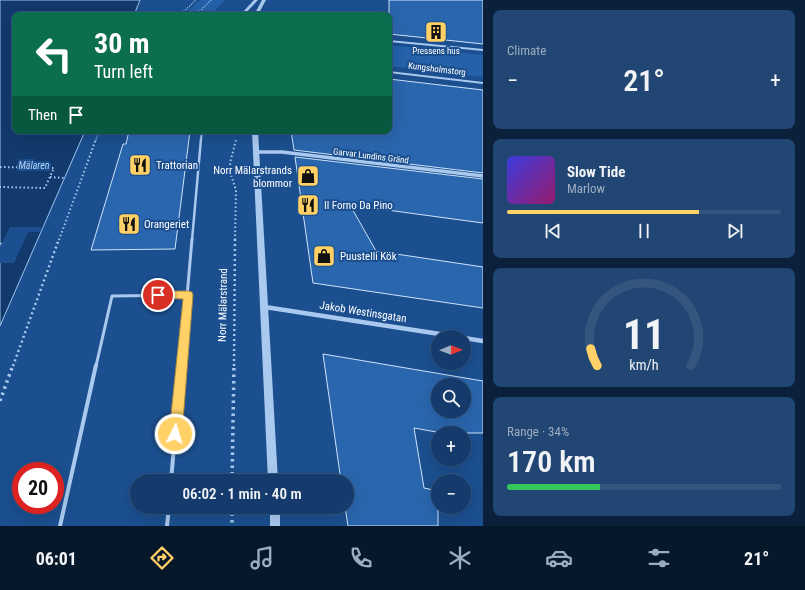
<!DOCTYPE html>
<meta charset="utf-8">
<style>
:root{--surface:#143b6b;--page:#214673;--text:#f1f3f6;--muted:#9dadc1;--line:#33557e;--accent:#ffd166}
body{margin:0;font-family:"Roboto Condensed",sans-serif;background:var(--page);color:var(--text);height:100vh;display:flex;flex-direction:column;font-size:15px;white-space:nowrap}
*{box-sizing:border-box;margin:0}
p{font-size:13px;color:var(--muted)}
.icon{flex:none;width:22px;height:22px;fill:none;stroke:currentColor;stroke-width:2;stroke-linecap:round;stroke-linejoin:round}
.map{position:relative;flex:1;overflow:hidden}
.panel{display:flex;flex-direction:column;gap:10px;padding:10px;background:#0b203b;width:322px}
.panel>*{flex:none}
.hud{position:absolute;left:12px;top:12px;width:380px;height:122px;border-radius:8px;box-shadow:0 4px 16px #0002,0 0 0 1px var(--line);background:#0b6e4f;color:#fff;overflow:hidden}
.needle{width:26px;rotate:89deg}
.tools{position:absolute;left:431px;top:330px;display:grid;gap:8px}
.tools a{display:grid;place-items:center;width:40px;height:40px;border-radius:50%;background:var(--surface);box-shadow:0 4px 16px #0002,0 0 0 1px var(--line);font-size:20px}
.speed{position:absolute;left:12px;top:462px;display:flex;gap:8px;font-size:20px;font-weight:700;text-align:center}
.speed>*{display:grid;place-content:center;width:52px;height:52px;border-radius:50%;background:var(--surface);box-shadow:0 4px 16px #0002,0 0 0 1px var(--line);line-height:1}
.speed .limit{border:6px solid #d22;background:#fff;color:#111}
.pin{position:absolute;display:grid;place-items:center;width:34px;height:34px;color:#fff;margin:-17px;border:2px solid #fff;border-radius:50%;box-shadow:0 1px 4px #0007}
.me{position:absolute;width:44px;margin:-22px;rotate:5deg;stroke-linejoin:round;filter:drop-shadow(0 0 3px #0008)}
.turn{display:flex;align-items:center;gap:14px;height:84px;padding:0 16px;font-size:18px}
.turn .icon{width:52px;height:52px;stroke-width:2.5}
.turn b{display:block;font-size:28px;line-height:34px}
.then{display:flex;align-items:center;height:38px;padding:0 16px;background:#0003;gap:8px;font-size:15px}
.big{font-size:30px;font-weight:600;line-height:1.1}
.panel .widget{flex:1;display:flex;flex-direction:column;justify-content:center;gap:6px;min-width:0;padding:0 14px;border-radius:8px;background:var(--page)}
.panel .dial{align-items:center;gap:0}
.dial svg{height:104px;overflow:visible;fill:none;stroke:var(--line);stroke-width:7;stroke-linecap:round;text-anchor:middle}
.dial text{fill:var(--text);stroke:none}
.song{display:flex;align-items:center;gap:12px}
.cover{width:48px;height:48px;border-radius:6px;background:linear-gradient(135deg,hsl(240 70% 55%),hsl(320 70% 35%))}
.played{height:4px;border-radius:2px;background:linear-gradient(90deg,var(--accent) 70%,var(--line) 70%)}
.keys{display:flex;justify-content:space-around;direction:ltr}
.heat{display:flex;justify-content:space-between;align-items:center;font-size:22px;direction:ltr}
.charge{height:6px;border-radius:3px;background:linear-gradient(90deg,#34c759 34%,var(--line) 0)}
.trip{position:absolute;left:130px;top:474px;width:224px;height:40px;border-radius:20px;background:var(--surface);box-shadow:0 4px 16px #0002,0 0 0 1px var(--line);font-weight:600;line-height:40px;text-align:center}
.dock{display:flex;height:64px;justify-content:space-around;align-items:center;background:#08182b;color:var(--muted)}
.dock .icon{width:28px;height:28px}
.dock .current{color:var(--accent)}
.dock b{font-size:18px;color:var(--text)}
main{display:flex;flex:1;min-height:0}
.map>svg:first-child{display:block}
</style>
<main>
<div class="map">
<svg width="483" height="526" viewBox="0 0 483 526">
<rect width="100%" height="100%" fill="#1b4f8f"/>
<g fill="#2461a8">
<polygon points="200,0 225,0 210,15 184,15"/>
<polygon points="389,45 483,55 483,77 389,66"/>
</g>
<polygon fill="#123a6d" stroke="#9cc4f0" points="0,0 140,0 134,15 15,15 15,131 85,131 0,326"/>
<polygon fill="#1b4f8f" points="10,227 43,227 40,232 28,232 14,263 0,263 0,247"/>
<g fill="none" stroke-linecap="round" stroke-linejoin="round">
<polyline stroke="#b5d3f5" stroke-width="1" stroke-dasharray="2.5 2" stroke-linecap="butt" points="0,244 2,243"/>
</g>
<g fill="#2a66ad" stroke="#cfe3fa" fill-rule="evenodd">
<polygon points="389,0 483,0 483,44 389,34"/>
<polygon points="389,79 483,90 483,173 294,150 291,131 389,131"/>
<polygon points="129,131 190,131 175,249 91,250 123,144 126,144"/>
<polygon points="295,157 483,179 483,223 350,205 376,251 483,267 483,308 313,283"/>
<path d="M 323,354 L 483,381 L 483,433 L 442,433 L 414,428 L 424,488 L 438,491 L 438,526 L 348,526 L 345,507 L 347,507 L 347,481 L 341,481 ZM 438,385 L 464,385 L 464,411 L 438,411 Z"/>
</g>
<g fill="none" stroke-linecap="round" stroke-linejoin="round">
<g stroke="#a9c9ee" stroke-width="1.5" stroke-dasharray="1 1.5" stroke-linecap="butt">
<polyline points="186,13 203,15"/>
<polyline points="180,15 196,0"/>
<polyline points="196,15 211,0"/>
<polyline points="96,140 99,131"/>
</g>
<g stroke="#a9c9ee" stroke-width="2" stroke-dasharray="1.5 2.5" stroke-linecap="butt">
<polyline points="0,167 54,168 45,188 0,187"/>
<polyline points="50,177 64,178"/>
<polyline points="59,240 96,139"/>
<polyline points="235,240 236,190 231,175 230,163 236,140"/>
</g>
<g stroke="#a9c9ee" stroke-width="2.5" stroke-dasharray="2 3" stroke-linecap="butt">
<polyline points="13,366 59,239"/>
<polyline points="234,366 235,239"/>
</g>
<g stroke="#a9c9ee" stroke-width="3.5" stroke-dasharray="2.5 4" stroke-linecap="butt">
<polyline points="0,401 13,365"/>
<polyline points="232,481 234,365"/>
<polyline points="232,507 232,526"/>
</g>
<polyline stroke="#a9c9ee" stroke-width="2" points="201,140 202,131"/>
<polyline stroke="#a9c9ee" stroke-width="2.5" points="192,240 201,139"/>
<g stroke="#a9c9ee" stroke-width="3">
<polyline points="96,366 112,296 188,295"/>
<polyline points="181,366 192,239"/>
</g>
<g stroke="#a9c9ee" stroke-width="4">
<polyline points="171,481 181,365"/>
<polyline points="60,526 96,365"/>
<polyline points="167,526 169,507"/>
</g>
<polyline stroke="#a9c9ee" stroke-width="3.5" points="257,152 282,152 483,176"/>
<g stroke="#a9c9ee" stroke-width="4.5">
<polyline points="265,307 459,337"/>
<polyline points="464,338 483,341"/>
</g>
<g fill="#a9c9ee" fill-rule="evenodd">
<polygon points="254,0 258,0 244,15 240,15"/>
<polygon points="262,0 266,0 258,15 254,15"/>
<polygon points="389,40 483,49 483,51 389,42"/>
<polygon points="389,71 483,82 483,84 389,73"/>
<polygon points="252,131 258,131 278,481 268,481"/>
<rect x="270" y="507" width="10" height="19"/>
</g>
</g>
<polygon fill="#ffd166" stroke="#a68842" points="158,291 188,291 192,292 193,295 182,434 180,439 175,441 171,439 169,434 183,299 154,298 153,295 154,293"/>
<defs>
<g id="building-square" transform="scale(1.15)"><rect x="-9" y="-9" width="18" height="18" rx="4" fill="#ffd166" stroke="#1b4f8f"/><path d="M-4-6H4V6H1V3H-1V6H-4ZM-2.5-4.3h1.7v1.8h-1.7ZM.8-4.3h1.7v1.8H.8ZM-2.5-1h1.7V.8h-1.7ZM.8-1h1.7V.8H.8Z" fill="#111"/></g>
<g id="restaurant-square" transform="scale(1.15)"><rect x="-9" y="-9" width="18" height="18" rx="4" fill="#ffd166" stroke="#1b4f8f"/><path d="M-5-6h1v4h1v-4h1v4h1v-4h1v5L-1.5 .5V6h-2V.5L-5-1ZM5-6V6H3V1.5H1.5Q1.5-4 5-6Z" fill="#111"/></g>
<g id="shop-square" transform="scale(1.15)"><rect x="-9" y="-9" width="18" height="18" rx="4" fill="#ffd166" stroke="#1b4f8f"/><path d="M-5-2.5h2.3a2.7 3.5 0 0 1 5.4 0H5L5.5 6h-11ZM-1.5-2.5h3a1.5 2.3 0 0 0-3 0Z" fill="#111"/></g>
</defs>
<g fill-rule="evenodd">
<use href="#building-square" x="436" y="32"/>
<use href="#restaurant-square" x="140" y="165"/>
<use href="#shop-square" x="308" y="176"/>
<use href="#restaurant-square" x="308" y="205"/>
<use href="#restaurant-square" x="129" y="224"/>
<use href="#shop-square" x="324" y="256"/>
</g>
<g text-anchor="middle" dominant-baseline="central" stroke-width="4" stroke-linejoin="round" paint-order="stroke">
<g font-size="9" fill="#fff" stroke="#1b4f8f">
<text x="436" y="51">Pressens hus</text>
</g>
<g font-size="9" fill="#fff" stroke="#1b4f8f">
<text transform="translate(437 69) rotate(7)">Kungsholmstorg</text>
<text transform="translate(371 156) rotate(7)">Garvar Lundins Gränd</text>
</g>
<g font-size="10" font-style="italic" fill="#b5d3f5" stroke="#1b4f8f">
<text x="34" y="165">Mälaren</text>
</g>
<g font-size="11" fill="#fff" stroke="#1b4f8f" text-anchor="start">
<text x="156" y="165">Trattorian</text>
<text x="292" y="170" text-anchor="end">Norr Mälarstrands<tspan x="292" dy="13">blommor</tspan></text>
<text x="324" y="205">Il Forno Da Pino</text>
<text x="144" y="224">Orangeriet</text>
<text x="340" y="256">Puustelli Kök</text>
</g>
<g font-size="11" fill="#fff" stroke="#1b4f8f">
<text transform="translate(223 305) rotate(-89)">Norr Mälarstrand</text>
<text transform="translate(363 312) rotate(9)">Jakob Westinsgatan</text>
</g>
</g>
</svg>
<div class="tools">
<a><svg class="needle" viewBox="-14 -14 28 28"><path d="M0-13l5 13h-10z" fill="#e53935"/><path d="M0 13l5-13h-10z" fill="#9dadc1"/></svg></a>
<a><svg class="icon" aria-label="search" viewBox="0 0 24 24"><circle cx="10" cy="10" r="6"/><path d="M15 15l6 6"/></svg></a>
<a>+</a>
<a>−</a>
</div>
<div class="speed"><div class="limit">20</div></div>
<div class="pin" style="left:158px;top:295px;background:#d93025"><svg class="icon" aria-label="arrive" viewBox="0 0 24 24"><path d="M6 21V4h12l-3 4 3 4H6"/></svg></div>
<svg class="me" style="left:175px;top:434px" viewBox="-20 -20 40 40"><circle r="17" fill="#ffd166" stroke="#fff" stroke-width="3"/><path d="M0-11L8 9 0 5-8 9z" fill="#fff"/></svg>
<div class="trip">06:02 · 1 min · 40 m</div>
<div class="hud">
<div class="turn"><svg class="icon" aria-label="left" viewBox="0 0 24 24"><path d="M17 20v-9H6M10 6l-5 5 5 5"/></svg><div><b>30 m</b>Turn left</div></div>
<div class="then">Then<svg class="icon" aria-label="arrive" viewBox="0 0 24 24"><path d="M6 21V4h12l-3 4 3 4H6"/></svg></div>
</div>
</div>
<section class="panel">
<div class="widget"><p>Climate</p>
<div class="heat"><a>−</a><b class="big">21°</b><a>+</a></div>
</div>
<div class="widget">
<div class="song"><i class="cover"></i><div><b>Slow Tide</b><p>Marlow</p></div></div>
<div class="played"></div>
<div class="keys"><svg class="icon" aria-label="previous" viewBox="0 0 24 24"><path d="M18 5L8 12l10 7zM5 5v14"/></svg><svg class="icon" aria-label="pause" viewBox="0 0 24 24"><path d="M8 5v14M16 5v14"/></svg><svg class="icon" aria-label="next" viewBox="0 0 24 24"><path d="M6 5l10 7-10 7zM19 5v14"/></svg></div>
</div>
<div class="widget dial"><svg viewBox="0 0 100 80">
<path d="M14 69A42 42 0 1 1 86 69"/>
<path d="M14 69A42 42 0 0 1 9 56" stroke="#ffd166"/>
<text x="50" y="56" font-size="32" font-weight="700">11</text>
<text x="50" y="72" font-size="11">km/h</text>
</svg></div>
<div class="widget"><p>Range · 34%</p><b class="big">170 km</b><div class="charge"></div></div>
</section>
</main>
<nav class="dock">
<b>06:01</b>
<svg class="icon current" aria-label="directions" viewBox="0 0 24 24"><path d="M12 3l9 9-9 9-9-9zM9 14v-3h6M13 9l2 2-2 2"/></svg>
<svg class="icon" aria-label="music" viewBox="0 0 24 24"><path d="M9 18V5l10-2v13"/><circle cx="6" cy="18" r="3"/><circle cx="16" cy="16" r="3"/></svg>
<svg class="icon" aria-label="phone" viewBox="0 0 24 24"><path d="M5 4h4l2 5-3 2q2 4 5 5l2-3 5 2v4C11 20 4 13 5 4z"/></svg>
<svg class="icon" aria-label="climate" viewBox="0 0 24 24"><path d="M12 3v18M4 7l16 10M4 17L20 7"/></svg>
<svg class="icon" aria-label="car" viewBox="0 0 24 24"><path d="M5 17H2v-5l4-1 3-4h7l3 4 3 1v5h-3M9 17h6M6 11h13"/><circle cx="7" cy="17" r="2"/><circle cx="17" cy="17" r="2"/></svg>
<svg class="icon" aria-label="filters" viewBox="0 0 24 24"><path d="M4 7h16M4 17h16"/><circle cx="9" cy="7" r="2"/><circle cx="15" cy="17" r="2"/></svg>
<b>21°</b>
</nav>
